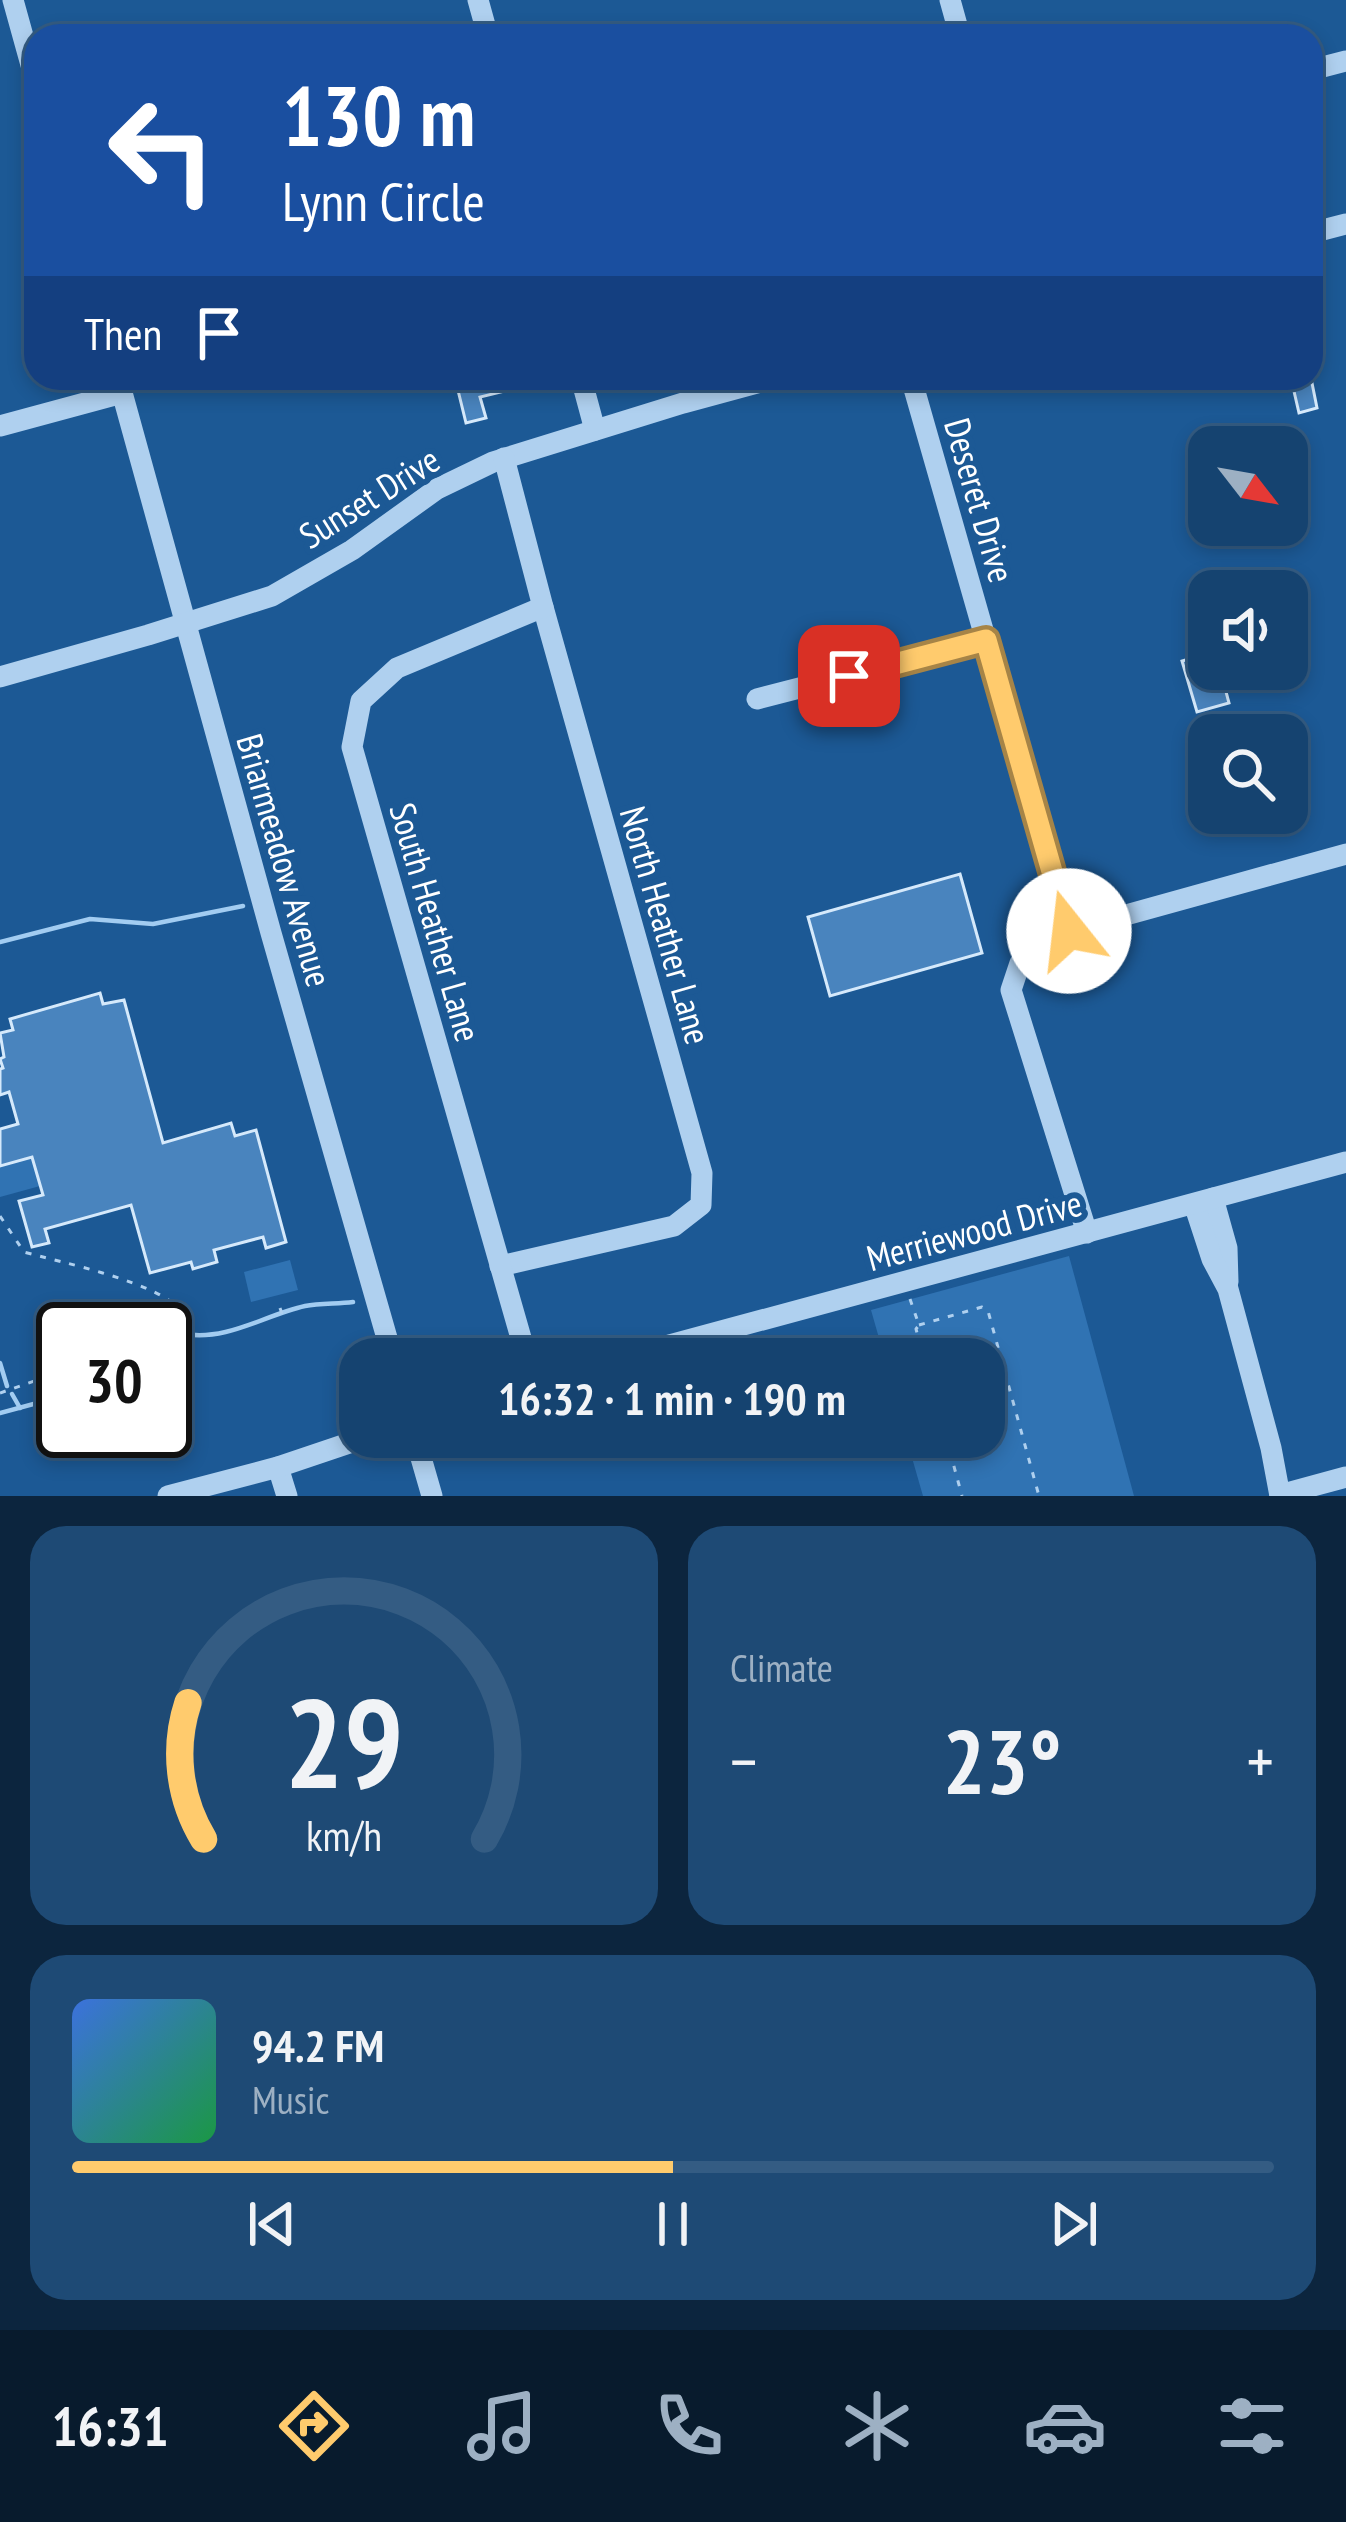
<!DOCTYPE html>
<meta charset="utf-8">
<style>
:root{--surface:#154370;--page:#1e4a75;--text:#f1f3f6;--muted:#9db0c3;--line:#345c83;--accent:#ffcb6d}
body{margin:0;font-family:"PT Sans Narrow",sans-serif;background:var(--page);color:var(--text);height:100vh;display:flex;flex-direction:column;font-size:45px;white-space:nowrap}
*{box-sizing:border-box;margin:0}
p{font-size:39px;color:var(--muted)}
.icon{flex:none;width:66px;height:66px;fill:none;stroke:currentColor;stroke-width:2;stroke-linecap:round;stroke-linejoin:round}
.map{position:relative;height:1496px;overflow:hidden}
.sheet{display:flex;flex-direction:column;gap:30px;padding:30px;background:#0c253e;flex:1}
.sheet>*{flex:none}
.banner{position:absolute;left:24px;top:24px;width:1299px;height:366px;border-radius:36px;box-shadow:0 6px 18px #0003,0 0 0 3px var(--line);background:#1a4fa0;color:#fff;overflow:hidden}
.needle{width:78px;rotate:121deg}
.fabs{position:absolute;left:1188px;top:426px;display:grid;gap:24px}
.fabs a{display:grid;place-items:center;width:120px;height:120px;border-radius:24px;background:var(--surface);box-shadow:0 6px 18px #0003,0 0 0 3px var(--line);font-size:60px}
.speed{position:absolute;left:36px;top:1302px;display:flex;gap:24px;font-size:60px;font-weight:700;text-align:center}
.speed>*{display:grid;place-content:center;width:156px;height:156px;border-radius:50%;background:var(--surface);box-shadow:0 6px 18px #0003,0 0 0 3px var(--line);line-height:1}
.speed .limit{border:6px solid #111;border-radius:18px;background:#fff;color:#111}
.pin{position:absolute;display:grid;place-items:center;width:102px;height:102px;color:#fff;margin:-51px;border-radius:24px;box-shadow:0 6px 18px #0006}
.me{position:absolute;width:132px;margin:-66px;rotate:344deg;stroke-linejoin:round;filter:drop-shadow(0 0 9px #0008)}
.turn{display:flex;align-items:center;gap:42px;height:252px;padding:0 60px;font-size:54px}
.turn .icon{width:156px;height:156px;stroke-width:2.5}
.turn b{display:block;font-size:84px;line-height:102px}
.then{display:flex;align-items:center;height:114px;padding:0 60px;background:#0003;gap:24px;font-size:45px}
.big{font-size:90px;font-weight:600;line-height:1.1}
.sheet .tile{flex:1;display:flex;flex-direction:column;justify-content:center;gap:18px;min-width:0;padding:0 42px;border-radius:36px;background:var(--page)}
.sheet .dial{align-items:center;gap:0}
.dial svg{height:312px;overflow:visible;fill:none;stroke:var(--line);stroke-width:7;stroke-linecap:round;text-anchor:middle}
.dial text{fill:var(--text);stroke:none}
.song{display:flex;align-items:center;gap:36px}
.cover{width:144px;height:144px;border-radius:18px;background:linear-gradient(135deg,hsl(220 70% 55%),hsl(140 70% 35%))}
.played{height:12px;border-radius:6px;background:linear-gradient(90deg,var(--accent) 50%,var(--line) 50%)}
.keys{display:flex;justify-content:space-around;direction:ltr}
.heat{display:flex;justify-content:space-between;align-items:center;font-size:66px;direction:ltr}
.sheet .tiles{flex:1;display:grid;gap:30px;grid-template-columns:1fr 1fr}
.tile:last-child{grid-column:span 2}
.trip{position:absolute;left:339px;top:1338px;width:666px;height:120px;border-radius:36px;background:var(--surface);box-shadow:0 6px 18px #0003,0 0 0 3px var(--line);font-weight:600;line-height:120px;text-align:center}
.menu{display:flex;height:192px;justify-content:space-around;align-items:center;background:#081b2d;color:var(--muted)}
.menu .icon{width:84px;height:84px}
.menu .selected{color:var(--accent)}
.menu b{font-size:54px;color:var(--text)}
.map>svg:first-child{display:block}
</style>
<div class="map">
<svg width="1346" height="1496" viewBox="0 0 1346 1496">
<rect width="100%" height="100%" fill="#1c5995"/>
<g fill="#3073b3">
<polygon points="34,1157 40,1186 0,1197 0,1166"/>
<polygon points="1069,1256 1134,1496 923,1496 906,1437 984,1437 984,1359 885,1359 871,1310"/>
<polygon points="290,1260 298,1290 251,1302 244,1272"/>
</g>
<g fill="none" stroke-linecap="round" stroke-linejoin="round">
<g stroke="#a2ccf1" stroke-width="4.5">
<polyline points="0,942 90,919 153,924 243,906"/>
<path d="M 165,1349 L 185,1334 C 227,1341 265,1315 305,1306 C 320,1303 337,1304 353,1302"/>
<polyline points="0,1363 7,1386"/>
<polyline points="12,1394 20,1408"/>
<polyline points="0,1413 63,1396"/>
</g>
</g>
<g fill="#4984be" stroke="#d5e9fb" stroke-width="3">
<polygon points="455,378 497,378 501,392 480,397 486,418 466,423"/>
<polygon points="1312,383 1317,408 1299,413 1293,387"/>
<polygon points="1209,653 1209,669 1220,669 1229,703 1197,712 1182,661"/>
<polygon points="960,874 982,953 830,996 808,917"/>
<polygon points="100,993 103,1004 124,1000 163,1143 231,1123 235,1136 256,1130 286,1242 266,1248 263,1237 214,1250 217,1262 193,1269 191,1262 150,1273 131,1205 45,1229 49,1243 32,1247 19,1201 43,1195 32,1157 0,1166 0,1129 18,1124 9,1092 0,1095 0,1069 3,1068 0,1059 4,1057 0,1033 13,1030 10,1019"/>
</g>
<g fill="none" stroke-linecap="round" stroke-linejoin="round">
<g stroke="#afd0ef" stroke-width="3" stroke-dasharray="6 9" stroke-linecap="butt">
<path d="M 0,1216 L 24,1252 C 59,1262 163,1283 181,1312 L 177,1323 L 165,1334"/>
<polyline points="910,1299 919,1325 916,1329 924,1359"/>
<polyline points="280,1308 284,1319"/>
<polyline points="919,1325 982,1307 988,1311 1039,1496"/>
<polyline points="0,1393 63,1371"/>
<polyline points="946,1437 962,1496"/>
</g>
<g stroke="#afd0ef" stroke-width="21">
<polyline points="13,0 36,83"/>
<polyline points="478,0 488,36"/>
<polyline points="950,0 960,36"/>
<polyline points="1311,70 1346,61"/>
<polyline points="1311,233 1346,224"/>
<polyline points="118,378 271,933 393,1359"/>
<polyline points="581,378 595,430"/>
<polyline points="911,378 1069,931"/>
<polyline points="0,426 122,393"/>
<polyline points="0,677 148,635 272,596 352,550 437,489 493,462 683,403 776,378"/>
<polyline points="757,699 986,640"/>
<polyline points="1213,1198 1227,1248 1228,1282"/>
<polyline points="1194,1204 1212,1259 1228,1289 1271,1448 1280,1496"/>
<polyline points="1087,1233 1011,990 1020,963 1043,938 1346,854"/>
<polyline points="500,1266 674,1226 701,1205 702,1173 543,607 504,458"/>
<polyline points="527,1359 352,747 361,701 397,668 543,607"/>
<polyline points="618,1359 1346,1162"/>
<polyline points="415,1437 432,1496"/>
<polyline points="278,1467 287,1496"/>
<polyline points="1280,1495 1346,1477"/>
<polyline points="168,1496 278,1467 367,1437"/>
</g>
</g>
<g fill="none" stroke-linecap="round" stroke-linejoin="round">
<g stroke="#a68447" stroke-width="30">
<polyline id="route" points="849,676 986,640 1069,931"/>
</g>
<use href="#route" stroke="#ffcb6d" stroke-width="21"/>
</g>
<g text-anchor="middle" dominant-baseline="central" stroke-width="12" stroke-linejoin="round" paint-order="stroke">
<g font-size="36" fill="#fff" stroke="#1c5995">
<text transform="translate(369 497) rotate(-32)">Sunset Drive</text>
<text transform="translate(980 500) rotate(74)">Deseret Drive</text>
<text transform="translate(285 860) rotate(74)">Briarmeadow Avenue</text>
<text transform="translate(436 922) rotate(74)">South Heather Lane</text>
<text transform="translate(666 925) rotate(74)">North Heather Lane</text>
<text transform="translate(974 1230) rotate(-15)">Merriewood Drive</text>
</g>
</g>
</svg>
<div class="fabs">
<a><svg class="needle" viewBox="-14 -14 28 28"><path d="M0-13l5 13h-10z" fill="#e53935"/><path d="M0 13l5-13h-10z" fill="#9db0c3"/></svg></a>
<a><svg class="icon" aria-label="sound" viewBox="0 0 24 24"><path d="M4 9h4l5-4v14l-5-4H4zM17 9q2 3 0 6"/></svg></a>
<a><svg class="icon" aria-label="search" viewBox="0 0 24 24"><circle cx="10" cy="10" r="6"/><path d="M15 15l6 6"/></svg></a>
</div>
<div class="speed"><div class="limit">30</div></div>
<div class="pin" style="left:849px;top:676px;background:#d93025"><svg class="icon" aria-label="arrive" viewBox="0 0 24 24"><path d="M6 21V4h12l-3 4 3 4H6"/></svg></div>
<svg class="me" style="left:1069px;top:931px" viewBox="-20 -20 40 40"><circle r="19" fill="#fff"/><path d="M0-13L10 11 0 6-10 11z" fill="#ffcb6d"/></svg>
<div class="trip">16:32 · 1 min · 190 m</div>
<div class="banner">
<div class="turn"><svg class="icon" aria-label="left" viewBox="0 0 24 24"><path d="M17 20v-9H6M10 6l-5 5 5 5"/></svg><div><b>130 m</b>Lynn Circle</div></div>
<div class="then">Then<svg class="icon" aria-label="arrive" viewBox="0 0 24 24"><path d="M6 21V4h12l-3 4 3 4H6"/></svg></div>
</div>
</div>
<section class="sheet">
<div class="tiles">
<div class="tile dial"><svg viewBox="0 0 100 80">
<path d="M14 69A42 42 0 1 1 86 69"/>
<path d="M14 69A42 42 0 0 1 10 34" stroke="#ffcb6d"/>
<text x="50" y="56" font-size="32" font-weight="700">29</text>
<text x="50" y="72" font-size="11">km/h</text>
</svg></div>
<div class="tile"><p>Climate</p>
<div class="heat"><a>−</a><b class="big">23°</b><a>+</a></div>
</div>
<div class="tile">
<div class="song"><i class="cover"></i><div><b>94.2 FM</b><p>Music</p></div></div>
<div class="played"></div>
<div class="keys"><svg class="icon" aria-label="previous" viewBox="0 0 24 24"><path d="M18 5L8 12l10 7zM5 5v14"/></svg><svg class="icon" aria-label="pause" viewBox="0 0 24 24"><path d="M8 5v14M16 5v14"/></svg><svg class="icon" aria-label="next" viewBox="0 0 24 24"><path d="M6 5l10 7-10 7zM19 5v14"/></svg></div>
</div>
</div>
</section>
<nav class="menu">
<b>16:31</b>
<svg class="icon selected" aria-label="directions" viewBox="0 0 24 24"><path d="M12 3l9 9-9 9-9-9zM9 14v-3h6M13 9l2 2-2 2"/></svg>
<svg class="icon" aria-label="music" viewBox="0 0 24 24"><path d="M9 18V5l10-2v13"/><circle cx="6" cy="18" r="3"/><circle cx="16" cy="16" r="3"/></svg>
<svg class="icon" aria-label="phone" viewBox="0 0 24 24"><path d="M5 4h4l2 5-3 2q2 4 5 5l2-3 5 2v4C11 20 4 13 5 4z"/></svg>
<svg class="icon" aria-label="climate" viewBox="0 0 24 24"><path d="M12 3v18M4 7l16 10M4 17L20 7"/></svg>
<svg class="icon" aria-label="car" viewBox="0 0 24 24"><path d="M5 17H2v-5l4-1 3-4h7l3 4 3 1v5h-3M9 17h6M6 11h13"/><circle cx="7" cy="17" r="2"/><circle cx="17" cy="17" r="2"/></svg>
<svg class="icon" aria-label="filters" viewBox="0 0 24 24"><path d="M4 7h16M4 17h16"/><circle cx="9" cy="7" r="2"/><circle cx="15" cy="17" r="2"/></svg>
</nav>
